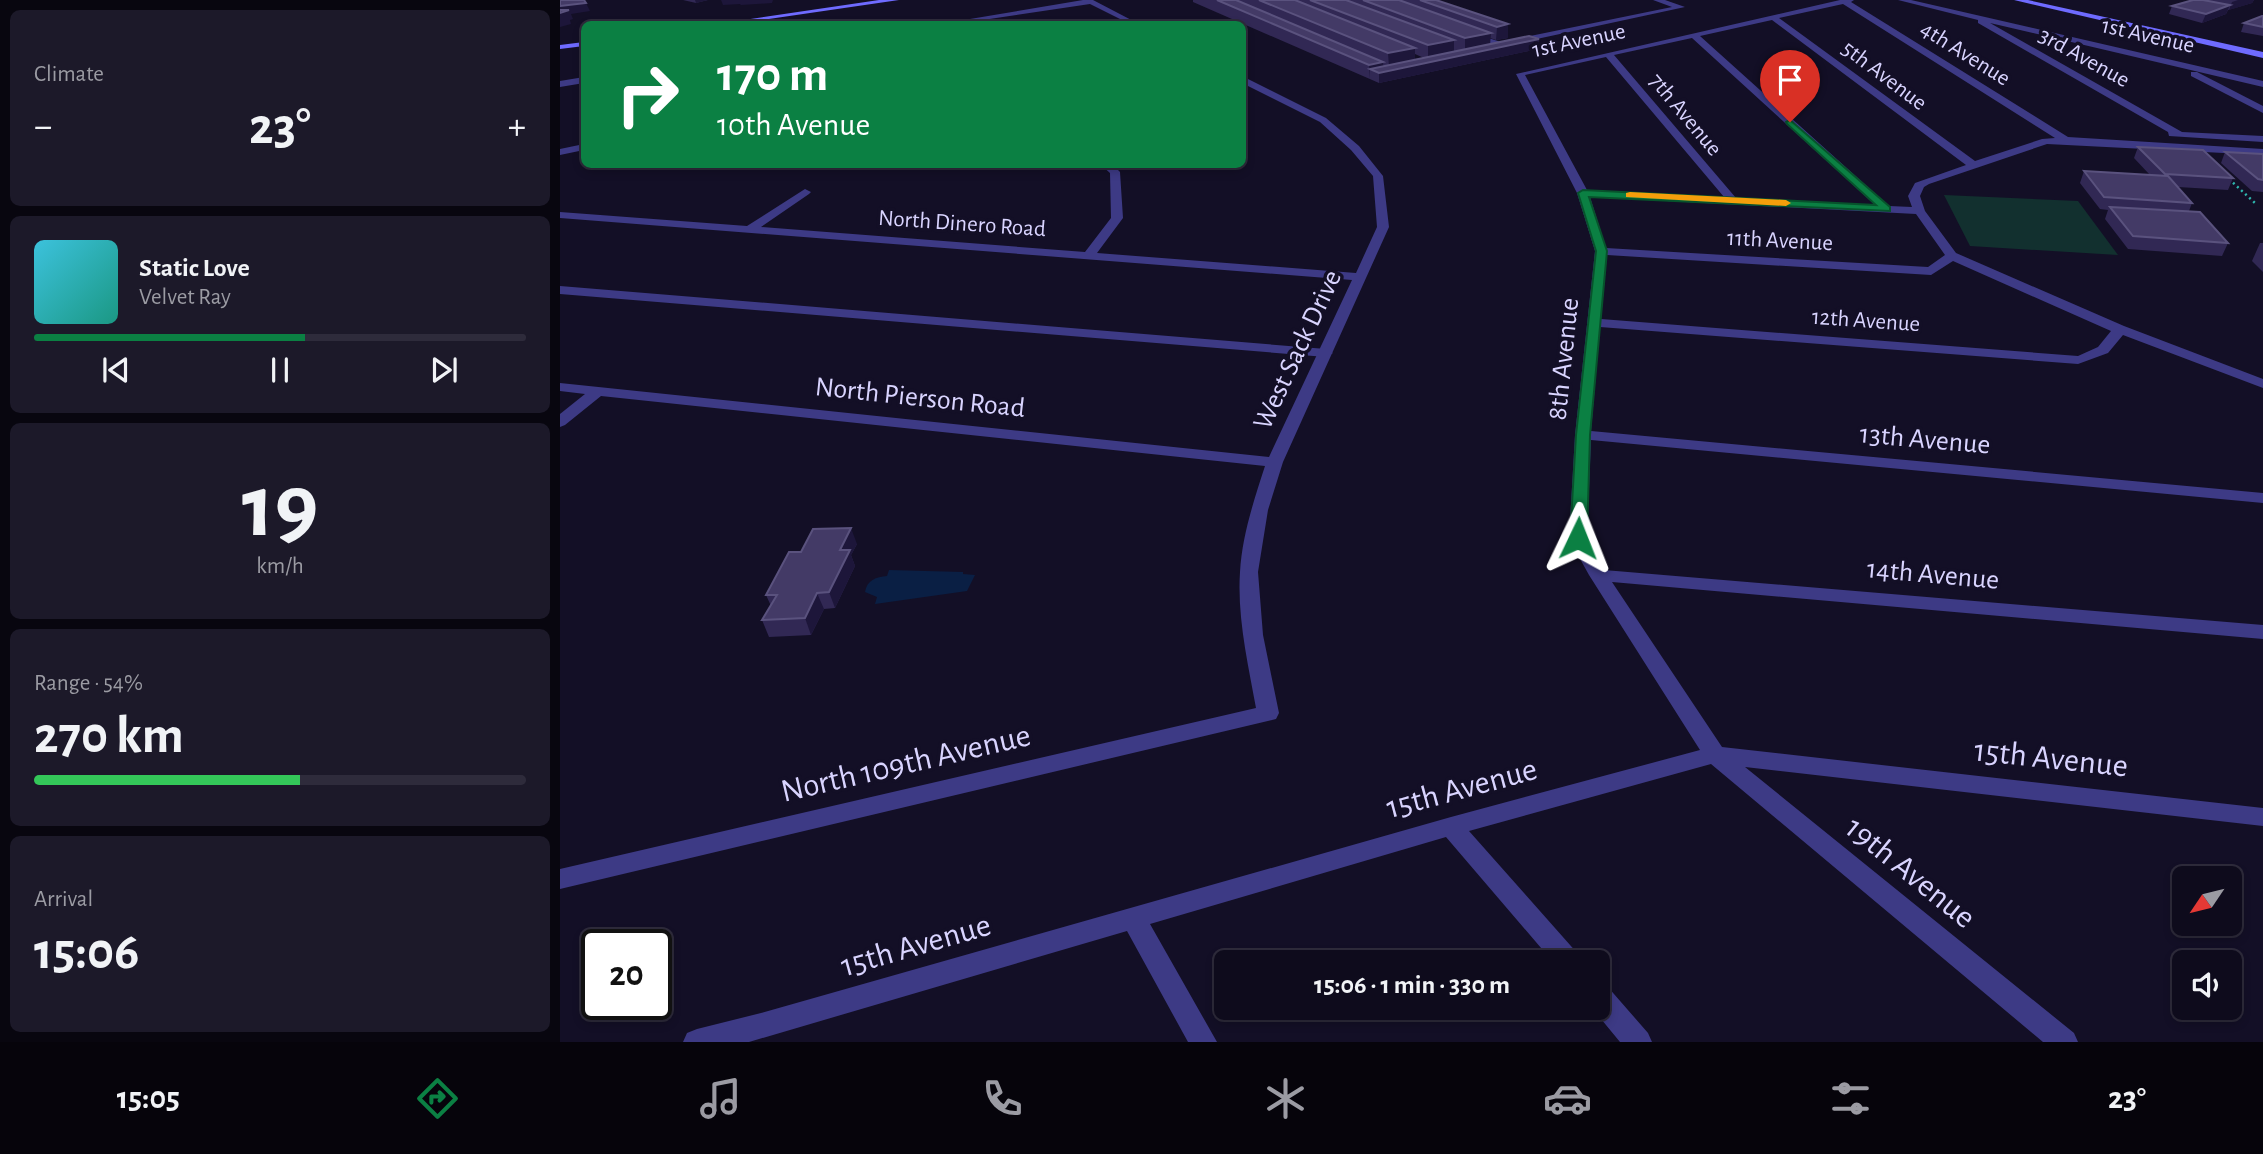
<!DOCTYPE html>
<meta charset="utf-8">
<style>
:root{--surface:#0e0b1c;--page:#1c1929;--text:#f1f3f6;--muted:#9b9ba3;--line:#2e2b3b;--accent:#0b8043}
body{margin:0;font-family:"Alegreya Sans",sans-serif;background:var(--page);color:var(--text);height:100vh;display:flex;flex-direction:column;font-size:26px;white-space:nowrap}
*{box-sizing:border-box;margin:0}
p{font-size:23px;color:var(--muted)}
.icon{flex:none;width:38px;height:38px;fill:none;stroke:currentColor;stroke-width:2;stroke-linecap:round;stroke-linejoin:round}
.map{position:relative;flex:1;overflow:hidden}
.drawer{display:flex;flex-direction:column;gap:10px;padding:10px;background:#08060f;width:560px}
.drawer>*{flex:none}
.banner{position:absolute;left:21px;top:21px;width:665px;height:147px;border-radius:10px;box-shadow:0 4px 10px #0003,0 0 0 2px var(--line);background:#0b8043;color:#fff;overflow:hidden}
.needle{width:46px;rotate:235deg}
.tools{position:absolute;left:1612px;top:866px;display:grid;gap:14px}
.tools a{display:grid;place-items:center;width:70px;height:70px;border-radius:10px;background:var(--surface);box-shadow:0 4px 10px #0003,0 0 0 2px var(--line);font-size:35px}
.speed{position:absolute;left:21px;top:929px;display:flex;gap:14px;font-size:35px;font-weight:700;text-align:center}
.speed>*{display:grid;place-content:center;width:91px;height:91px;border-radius:50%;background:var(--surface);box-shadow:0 4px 10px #0003,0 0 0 2px var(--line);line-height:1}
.speed .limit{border:4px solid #111;border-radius:10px;background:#fff;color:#111}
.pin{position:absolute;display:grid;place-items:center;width:60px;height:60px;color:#fff;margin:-72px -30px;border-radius:50% 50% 50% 0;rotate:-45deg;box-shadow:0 0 7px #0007}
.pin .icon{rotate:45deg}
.me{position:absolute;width:77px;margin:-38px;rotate:2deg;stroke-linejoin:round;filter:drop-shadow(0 0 5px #0008)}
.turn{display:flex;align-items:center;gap:24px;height:147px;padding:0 21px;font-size:32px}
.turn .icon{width:91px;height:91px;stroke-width:2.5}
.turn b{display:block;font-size:49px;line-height:60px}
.big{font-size:52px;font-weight:700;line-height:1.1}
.drawer .widget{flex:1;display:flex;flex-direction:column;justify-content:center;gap:10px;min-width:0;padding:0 24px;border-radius:10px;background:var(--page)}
.drawer .dial{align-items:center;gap:0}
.dial b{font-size:91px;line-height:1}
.song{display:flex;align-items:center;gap:21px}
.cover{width:84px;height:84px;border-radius:10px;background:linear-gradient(135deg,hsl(190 70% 55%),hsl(170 70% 35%))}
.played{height:7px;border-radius:4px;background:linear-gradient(90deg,var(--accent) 55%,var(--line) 55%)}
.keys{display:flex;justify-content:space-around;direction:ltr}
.heat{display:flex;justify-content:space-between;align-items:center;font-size:38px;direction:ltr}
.charge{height:10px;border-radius:5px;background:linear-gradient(90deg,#34c759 54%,var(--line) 0)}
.trip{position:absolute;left:654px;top:950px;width:396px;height:70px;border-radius:10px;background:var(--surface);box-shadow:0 4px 10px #0003,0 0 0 2px var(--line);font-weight:700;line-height:70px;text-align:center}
.tab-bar{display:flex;height:112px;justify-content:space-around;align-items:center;background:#06040b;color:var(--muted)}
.tab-bar .icon{width:49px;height:49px}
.tab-bar .active{color:var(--accent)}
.tab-bar b{font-size:32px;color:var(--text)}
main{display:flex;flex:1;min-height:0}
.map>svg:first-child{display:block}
</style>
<main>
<section class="drawer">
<div class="widget"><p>Climate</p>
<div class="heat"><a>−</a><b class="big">23°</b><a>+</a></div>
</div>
<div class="widget">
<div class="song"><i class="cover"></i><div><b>Static Love</b><p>Velvet Ray</p></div></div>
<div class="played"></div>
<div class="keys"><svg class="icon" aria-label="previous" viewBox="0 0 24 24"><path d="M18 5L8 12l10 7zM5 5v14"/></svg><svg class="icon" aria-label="pause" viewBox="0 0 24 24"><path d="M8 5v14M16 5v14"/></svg><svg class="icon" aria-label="next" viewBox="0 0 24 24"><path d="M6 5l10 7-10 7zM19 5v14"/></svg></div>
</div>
<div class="widget dial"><b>19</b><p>km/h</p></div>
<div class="widget"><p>Range · 54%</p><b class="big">270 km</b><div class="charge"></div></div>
<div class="widget"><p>Arrival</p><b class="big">15:06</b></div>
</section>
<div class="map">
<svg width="1703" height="1042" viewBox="0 0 1703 1042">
<rect width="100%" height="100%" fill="#130f26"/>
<polygon fill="#12302f" points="1384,195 1518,201 1558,255 1410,246"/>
<path fill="#0a1f44" d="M 329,570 L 403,572 L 403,574 L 415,575 L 407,591 L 315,604 L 317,597 L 305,592 C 307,580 316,577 327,576 Z"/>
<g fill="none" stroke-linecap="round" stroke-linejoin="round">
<polyline stroke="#2fb8b0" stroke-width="2.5" stroke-dasharray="2 3.5" stroke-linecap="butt" points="1669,179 1695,203"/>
<g fill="#3d3a85" fill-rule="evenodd">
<polygon points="1093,0 1105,0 1125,7 940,47 905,34 909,32 941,42 1112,7"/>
<path d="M 1280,0 L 1294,0 L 1291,2 L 1508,137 L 1703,149 L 1703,155 L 1487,144 L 1369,184 L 1364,187 L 1360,196 L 1365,211 L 1396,253 L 1564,326 L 1703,379 L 1703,388 L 1563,335 L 1548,353 L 1518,364 L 1040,327 L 1031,431 L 1703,493 L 1703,503 L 1031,440 L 1027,539 L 1044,570 L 1703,625 L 1703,639 L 1052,582 L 1162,747 L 1703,808 L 1703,826 L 1185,767 L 1514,1033 L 1518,1042 L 1483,1042 L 1151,764 L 909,831 L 1018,954 L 1022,962 L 993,962 L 886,837 L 590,924 L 657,1042 L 628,1042 L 567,931 L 189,1042 L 123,1042 L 127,1033 L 137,1029 L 201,1013 L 891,817 L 1140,750 L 1029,575 L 1009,539 L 1015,435 L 1035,251 L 1017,193 L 956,74 ZM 1283,4 L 1495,138 L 1482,139 L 1415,161 L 1219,18 ZM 1212,20 L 1406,165 L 1355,183 L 1348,196 L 1352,207 L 1329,206 L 1140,36 ZM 1132,38 L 1315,205 L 1176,198 L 1054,55 ZM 1046,57 L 1164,197 L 1027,190 L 965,75 ZM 1030,197 L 1356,214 L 1385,255 L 1368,267 L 1046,248 ZM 1047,255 L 1371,275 L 1393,261 L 1551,331 L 1538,347 L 1518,356 L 1041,319 Z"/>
<polygon points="1338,0 1351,0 1703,81 1703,87 1430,23 1622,132 1703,136 1703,142 1609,136 1608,132 1418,23 1418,20"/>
<polygon points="1631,72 1637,72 1703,106 1703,113 1631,76"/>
<polygon points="0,286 766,349 773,353 766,357 0,294"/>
<polygon points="1038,983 1047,986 1088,1033 1092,1042 1060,1042 1032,1008 1038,1008"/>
</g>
<g fill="#3d3a85" fill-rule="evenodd">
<polygon points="523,0 533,0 579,24 570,24 530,4 396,24 380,24"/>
<path d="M 682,76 L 766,118 L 799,146 L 823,176 L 829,227 L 723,462 L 708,510 L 698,572 L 703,635 L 719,713 L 716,719 L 0,889 L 0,869 L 696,708 C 688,664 677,617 680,572 C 682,536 694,500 705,466 L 41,396 L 5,425 L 0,427 L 0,414 L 25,394 L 0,391 L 0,383 L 709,457 L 792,280 L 0,218 L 0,212 L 187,226 L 245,189 L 251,192 L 249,194 L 201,227 L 525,252 L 551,218 L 550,173 L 540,164 L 552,164 L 560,172 L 563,218 L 537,253 L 796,273 L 817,227 L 813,176 L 791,150 L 760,122 L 682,83 Z"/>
<polygon points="24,77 24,83 0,87 0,81"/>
<polygon points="24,144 24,150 0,155 0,149"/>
</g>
<g fill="#6f6bff" fill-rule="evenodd">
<polygon points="319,0 339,0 174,24 157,24"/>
<polygon points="1454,0 1468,0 1703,52 1703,58"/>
<polygon points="24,42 24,46 0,49 0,45"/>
</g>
</g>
<g fill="#312854" fill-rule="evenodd">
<polygon points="123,0 148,0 136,3"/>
<path d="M 633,0 L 876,0 L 948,24 L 948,38 L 936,40 L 930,38 L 930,44 L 979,39 L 978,49 L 819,83 L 633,2 ZM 855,54 L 864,58 L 855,59 Z"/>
<polygon points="1633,0 1694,0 1692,3 1668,10 1666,14 1642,23 1609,14 1612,6"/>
<polygon points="1703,16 1703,36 1681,32 1684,23"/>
<polygon points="1578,147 1673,178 1668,190 1618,187 1632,203 1629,211 1668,243 1662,256 1568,249 1545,219 1548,210 1540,209 1520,183 1524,171 1590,175 1574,158"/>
<polygon points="1665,152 1703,154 1703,192 1692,191 1661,163"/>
<polygon points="1700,243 1703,243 1703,272 1692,261"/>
<polygon points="297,544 291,555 295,566 275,608 264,609 251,635 209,637 202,620 211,606 206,595 241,552"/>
</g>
<g fill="#1d163a">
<polygon points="135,0 148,0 136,3"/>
<polygon points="161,0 213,0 212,3 181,5 180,4 163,5"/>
<polygon points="1678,0 1694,0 1692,3 1669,10 1672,2"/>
<polygon points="26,3 30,11 11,14 13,19 10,20 11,24 0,27 0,6"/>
<polygon points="1670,5 1666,14 1642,23 1646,14"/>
<polygon points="948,24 948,38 936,40 937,27"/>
<polygon points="931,33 930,46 905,51 905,38"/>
<polygon points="979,39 978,49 819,83 819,73 810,69 810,79 809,65 823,62 824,72"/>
<polygon points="894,40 894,54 868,59 868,45"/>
<polygon points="855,48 855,62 829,67 828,53"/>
<polygon points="291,528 297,544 291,555 295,566 275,608 269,592 280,550"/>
<polygon points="257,593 264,609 251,635 245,618"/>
</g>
<g fill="#433a66" stroke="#5a527e" stroke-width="2">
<polygon points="0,0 24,0 26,3 0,6"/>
<polygon points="657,0 676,0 823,62 809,65"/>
<polygon points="699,0 735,0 855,48 828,53"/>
<polygon points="750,0 786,0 894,40 868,45"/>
<polygon points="803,0 839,0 931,33 905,38"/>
<polygon points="860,0 876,0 948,24 937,27"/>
<polygon points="1633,0 1643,0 1670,5 1646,14 1612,6"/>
<polygon points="0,10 9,10 0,13"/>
<polygon points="1702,16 1703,16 1703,27 1684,23"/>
<polygon points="969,36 979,39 819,73 810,69"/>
<polygon points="1578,147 1643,150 1673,178 1605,174"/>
<polygon points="1665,152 1703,154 1703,180 1698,179"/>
<polygon points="1524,171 1608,176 1632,203 1544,197"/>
<polygon points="1550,207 1640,212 1668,243 1573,236"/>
<polygon points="291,528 280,550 290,550 269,592 257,593 245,618 202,620 217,595 206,595 229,552 241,552 253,529"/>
</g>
<polygon fill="#0b8043" stroke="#07532c" stroke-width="2" points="1230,120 1330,207 1330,211 1029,197 1047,251 1030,435 1027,538 1018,543 1013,542 1010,538 1016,435 1036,251 1018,193 1023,190 1316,205 1227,124 1226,122"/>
<polygon fill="#f59e0b" points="1070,192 1226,200 1231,203 1226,206 1066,197 1066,193"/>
<g text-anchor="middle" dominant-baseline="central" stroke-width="7" stroke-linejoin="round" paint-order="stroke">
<g font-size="23" fill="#d9d4ff" stroke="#130f26">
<text transform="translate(1588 36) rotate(13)">1st Avenue</text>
<text transform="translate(1019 41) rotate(-12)">1st Avenue</text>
<text transform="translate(1405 54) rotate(32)">4th Avenue</text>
<text transform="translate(1524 58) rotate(29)">3rd Avenue</text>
<text transform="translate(1324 76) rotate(37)">5th Avenue</text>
<text transform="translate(1125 115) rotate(50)">7th Avenue</text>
<text transform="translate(402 224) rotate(4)">North Dinero Road</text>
<text transform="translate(1220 241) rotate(3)">11th Avenue</text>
<text transform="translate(1306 321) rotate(4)">12th Avenue</text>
</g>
<g font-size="28" fill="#d9d4ff" stroke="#130f26">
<text transform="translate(738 350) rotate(-65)">West Sack Drive</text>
<text transform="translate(1004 359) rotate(-84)">8th Avenue</text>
<text transform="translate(360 398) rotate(6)">North Pierson Road</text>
<text transform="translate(1365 440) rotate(5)">13th Avenue</text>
<text transform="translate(1373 575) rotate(5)">14th Avenue</text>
</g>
<g font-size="33" fill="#d9d4ff" stroke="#130f26">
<text transform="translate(1491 759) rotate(6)">15th Avenue</text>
<text transform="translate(346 764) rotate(-13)">North 109th Avenue</text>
<text transform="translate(902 789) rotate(-15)">15th Avenue</text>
<text transform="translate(1350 873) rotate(39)">19th Avenue</text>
<text transform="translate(356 946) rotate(-16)">15th Avenue</text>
</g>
</g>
</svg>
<div class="tools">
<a><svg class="needle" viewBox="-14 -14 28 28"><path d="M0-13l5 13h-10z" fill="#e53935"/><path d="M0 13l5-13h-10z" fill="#9b9ba3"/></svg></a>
<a><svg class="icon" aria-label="sound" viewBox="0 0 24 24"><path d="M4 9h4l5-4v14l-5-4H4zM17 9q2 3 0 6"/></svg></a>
</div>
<div class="speed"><div class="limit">20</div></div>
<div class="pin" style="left:1230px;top:122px;background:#d93025"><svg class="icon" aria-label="arrive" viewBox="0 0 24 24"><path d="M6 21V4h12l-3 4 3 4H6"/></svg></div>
<svg class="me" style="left:1018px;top:538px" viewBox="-20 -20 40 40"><path d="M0-17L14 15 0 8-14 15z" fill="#0b8043" stroke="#fff" stroke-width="4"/></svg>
<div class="trip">15:06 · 1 min · 330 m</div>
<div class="banner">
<div class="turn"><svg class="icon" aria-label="right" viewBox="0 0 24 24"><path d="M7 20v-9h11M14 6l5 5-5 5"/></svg><div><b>170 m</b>10th Avenue</div></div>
</div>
</div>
</main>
<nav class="tab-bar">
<b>15:05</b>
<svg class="icon active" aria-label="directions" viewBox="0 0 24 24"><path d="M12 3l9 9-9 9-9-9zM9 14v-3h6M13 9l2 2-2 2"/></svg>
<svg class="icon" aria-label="music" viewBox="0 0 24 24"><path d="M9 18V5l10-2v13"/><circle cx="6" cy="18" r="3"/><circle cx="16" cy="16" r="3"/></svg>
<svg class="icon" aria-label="phone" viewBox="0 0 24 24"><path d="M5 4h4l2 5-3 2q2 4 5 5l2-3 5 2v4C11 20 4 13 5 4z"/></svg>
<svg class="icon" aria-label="climate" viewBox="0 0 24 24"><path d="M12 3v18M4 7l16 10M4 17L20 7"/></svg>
<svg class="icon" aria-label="car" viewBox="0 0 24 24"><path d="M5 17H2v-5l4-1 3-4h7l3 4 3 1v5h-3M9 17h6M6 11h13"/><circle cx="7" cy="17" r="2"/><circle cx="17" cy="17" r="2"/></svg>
<svg class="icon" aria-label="filters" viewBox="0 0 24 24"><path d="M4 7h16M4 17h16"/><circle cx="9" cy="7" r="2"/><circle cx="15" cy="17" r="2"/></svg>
<b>23°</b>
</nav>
